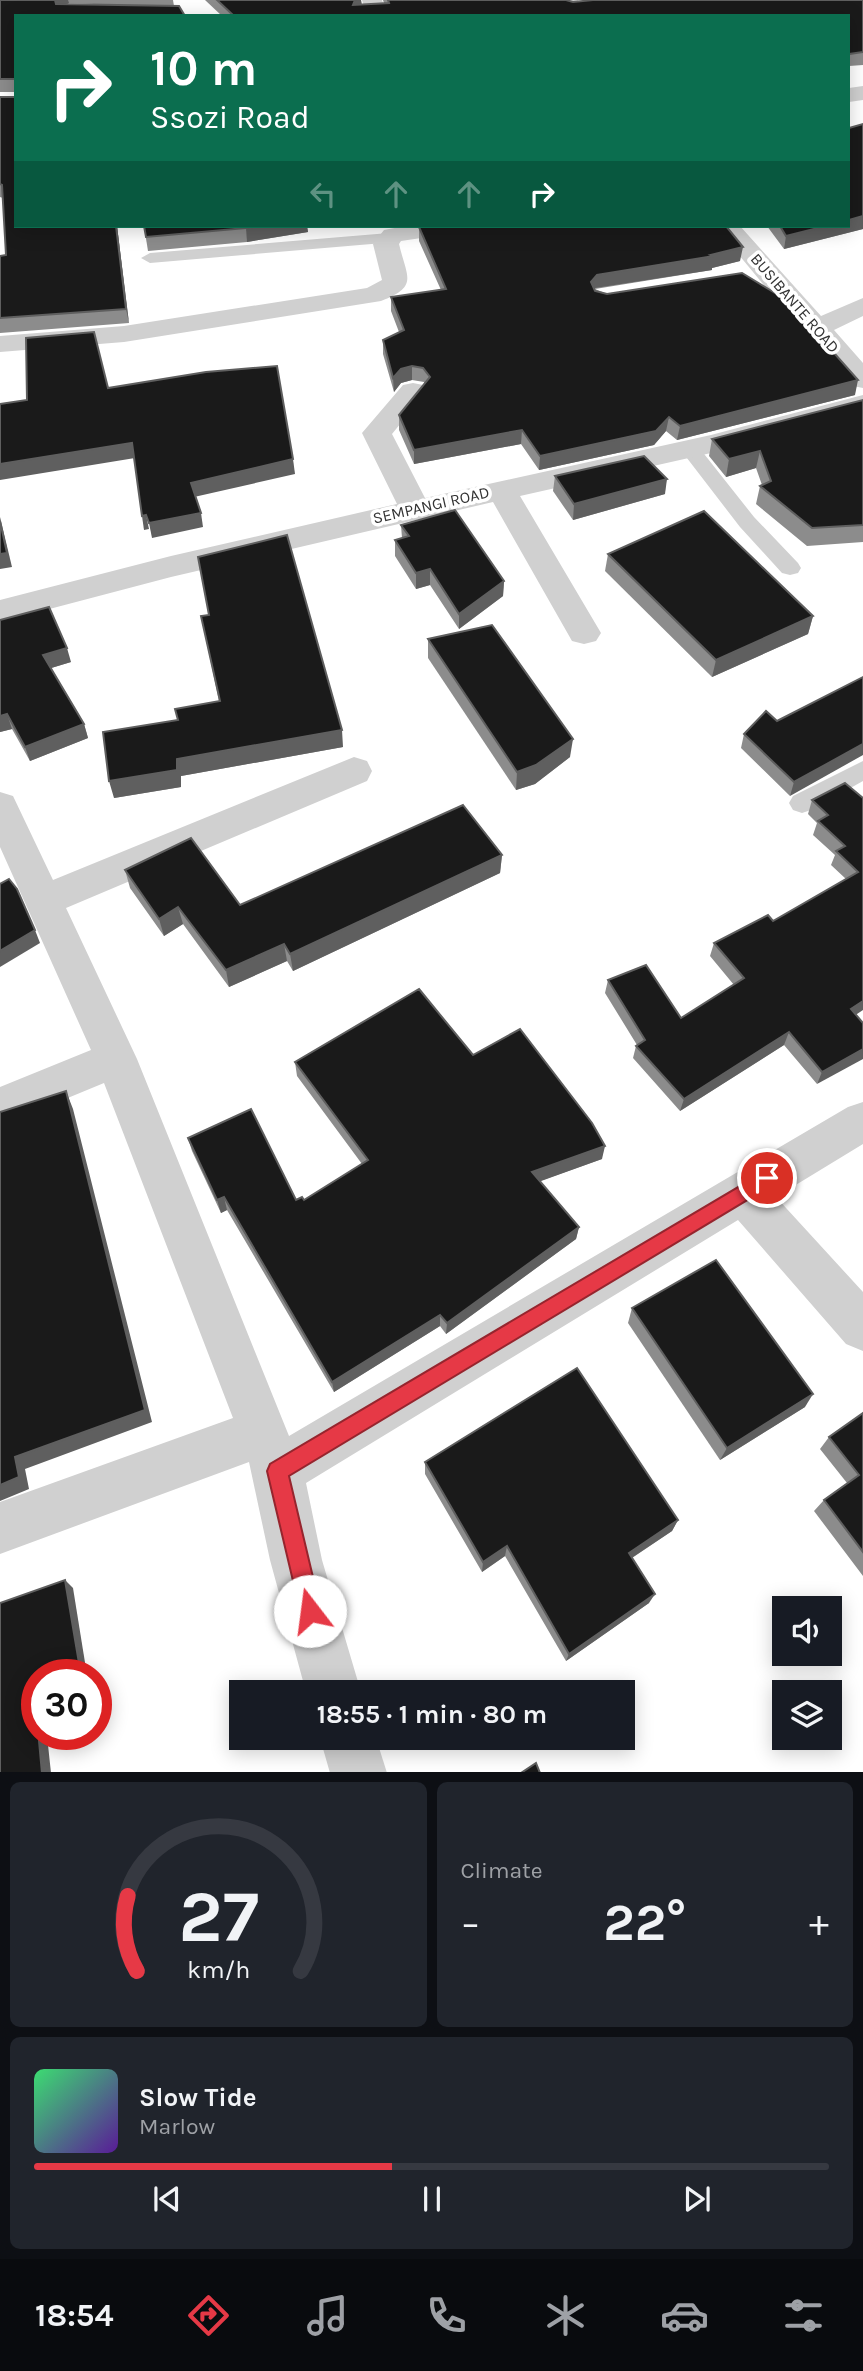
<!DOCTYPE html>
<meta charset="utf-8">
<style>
:root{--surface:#171b24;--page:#20242c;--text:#f1f3f6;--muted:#9ea1a6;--line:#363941;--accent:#e63946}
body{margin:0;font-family:Karla,sans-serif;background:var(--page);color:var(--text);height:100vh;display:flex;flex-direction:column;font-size:26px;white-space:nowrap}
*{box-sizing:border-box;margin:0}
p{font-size:23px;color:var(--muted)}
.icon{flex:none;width:38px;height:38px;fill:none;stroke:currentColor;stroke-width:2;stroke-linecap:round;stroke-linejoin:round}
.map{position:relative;height:1772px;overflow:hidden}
.drawer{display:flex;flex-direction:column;gap:10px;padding:10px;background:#0d0f14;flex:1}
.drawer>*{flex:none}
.guide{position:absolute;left:14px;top:14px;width:836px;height:214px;border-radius:0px;box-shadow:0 4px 18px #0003;background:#0b6e4f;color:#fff;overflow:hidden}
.controls{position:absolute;left:772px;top:1596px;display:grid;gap:14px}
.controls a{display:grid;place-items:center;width:70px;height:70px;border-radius:0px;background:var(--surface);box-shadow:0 4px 18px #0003;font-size:35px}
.speed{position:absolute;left:21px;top:1659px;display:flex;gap:14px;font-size:35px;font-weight:700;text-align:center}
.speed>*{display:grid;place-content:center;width:91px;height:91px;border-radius:50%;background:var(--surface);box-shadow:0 4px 18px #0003;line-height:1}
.speed .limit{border:10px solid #d22;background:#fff;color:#111}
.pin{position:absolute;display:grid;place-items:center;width:60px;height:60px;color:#fff;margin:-30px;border:4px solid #fff;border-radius:50%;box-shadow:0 2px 7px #0007}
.me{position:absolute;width:77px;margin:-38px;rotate:345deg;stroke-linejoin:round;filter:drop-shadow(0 0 5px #0008)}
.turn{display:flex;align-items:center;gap:24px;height:147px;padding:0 21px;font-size:32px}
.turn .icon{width:91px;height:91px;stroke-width:2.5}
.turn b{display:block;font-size:49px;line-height:60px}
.lanes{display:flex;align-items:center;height:66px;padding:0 21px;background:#0003;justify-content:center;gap:35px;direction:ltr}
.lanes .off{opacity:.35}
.big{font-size:52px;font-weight:700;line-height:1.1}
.drawer .tile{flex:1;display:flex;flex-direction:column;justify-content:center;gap:10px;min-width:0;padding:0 24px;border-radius:10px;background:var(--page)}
.drawer .dial{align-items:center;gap:0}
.dial svg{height:182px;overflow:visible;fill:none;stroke:var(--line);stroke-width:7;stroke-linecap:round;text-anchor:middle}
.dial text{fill:var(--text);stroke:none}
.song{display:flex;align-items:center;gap:21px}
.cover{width:84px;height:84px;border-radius:10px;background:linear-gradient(135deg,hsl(140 70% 55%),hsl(270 70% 35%))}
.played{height:7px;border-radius:4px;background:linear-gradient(90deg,var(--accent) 45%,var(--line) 45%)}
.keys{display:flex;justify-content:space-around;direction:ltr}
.heat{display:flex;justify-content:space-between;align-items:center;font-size:38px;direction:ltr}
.drawer .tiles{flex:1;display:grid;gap:10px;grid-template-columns:1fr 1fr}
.tile:last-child{grid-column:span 2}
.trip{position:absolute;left:229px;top:1680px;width:406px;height:70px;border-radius:0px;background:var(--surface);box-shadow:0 4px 18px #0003;font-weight:700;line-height:70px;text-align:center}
.tab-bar{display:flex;height:112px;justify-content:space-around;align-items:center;background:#090b0e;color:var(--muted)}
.tab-bar .icon{width:49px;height:49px}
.tab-bar .selected{color:var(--accent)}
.tab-bar b{font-size:32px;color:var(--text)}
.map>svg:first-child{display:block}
</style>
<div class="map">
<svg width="863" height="1773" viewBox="0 0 863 1773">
<rect width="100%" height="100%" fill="#fff"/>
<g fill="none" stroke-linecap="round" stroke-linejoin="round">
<g fill="#d0d0d0" fill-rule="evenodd">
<polygon points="389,233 398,238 395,242 150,263 141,258 150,253"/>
<polygon points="690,443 697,445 754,517 798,563 801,568 798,573 790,575 782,573 740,527 680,449 683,445"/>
<polygon points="863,761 863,781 811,810 802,813 793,810 789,803 793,796"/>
</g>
<g fill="#d0d0d0" fill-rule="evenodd">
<polygon points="362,0 382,0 387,14 355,16 358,12 365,10"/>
<polygon points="558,0 578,0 587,16 567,16"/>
<polygon points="863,86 863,100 849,102 849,88"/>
<path d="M 405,226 L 467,226 L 464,231 L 455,233 L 401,241 L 399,244 C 407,278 419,286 381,301 L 124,342 L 0,352 L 0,336 L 124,326 L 367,288 L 382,280 L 373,244 L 384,230 Z"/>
<polygon points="715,226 740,226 821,316 863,298 863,316 834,330 863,363 863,388 853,386 809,336 805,335"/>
<polygon points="413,383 423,385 427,391 392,434 425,498 711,435 863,395 863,413 711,453 520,496 601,633 596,641 584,644 572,641 493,502 171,577 0,622 0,600 171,556 397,504 362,433 403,385"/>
<polygon points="354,757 367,761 372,771 367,781 66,908 137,1059 289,1436 848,1107 863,1102 863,1144 776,1197 863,1292 863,1351 846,1344 738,1220 306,1483 322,1560 361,1692 306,1692 270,1560 249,1462 0,1554 0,1502 233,1418 104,1083 0,1126 0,1087 91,1050 0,847 0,792 13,796 53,880"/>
<polygon points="320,1738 376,1738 387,1773 330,1773"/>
</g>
</g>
<g fill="#8c8c8c" fill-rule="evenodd">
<path d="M 0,0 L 173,0 L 174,6 L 16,16 L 16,226 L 117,226 L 129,323 L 0,333 L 0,256 L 6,255 L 3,198 L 0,197 L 0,97 L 15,97 L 15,92 L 0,92 ZM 69,3 L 119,5 L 66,5 Z"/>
<polygon points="205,0 361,0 362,5 384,3 383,0 566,0 573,2 863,0 863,65 849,66 849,16 222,16"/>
<polygon points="863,124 863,229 784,249 767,226 849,226"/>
<polygon points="144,226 307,226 308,232 247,242 148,251"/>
<polygon points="419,227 740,261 712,268 712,270 595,289 855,395 677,440 666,431 654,445 539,470 521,444 414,464 399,430 399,415 424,384 424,382 412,380 401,383 394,392 383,354 383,340 399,332 391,311 391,297 441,290 419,241"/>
<polygon points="863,400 863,542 807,546 756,504 760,486 762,485 756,468 726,477 709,456 712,439"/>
<polygon points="555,476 665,494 573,520 553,491"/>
<polygon points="401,525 504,581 503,596 459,629 430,585 416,589 395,556 395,540 402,538"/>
<polygon points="608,554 813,616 808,634 712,677 605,571"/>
<polygon points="198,557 343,747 181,776 181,787 114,798 178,720 219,701 201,616 209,615"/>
<polygon points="0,620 71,662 51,668 84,724 88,738 30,761 12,729 0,732"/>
<polygon points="428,639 570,757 535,784 516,790 428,658"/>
<polygon points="863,677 790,796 741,748 744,734 777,721"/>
<polygon points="863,798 856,1015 817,1084 784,1045 680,1111 633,1058 636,1046 637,1045 605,993 608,980 681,1018 734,985 710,956 714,943 773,921 846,879 831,865 835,855 813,835 817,823 808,814 812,800"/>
<polygon points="502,855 500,873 293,971 287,961 229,987 183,924 164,936 130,888 125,870 240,905"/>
<polygon points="473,1055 602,1159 540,1181 579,1227 576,1239 446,1334 440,1326 334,1392 227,1210 221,1213 192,1151 188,1138 296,1200 304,1200 362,1164 297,1076 295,1062"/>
<polygon points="632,1308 805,1407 720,1460 628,1323"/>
<polygon points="863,1413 863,1576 814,1511 824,1500 847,1483 820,1449 829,1437"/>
<polygon points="425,1462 678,1520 672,1531 632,1558 649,1603 566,1661 505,1556 482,1572 425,1474"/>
</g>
<g fill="#5f5f5f">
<polygon points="55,0 68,0 69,3 60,6 57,10"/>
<polygon points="355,0 361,0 362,8 353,5"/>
<polygon points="863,216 863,229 784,249 786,236 826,226 849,226 849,220"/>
<polygon points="116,226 117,226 129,323 126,309"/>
<polygon points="262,226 307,226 308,232 247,242 246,228"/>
<polygon points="743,247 740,261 712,268 712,270 595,288 590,296 591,282 597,275 711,255"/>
<polygon points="412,366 412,380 401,383 394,392 393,378 401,369"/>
<polygon points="858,380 855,395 677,440 680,426"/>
<polygon points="669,417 666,431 654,445 539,470 540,456"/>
<polygon points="522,430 521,444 414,464 414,450"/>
<polygon points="132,443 135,458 0,480 0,464"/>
<polygon points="760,451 756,468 726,477 729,459"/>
<polygon points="293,459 295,474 194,497 191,483"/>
<polygon points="667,479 665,494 573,520 574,504"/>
<polygon points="201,513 203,527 152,538 149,523"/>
<polygon points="146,515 149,529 144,530 142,516"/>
<polygon points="0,517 12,567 0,569"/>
<polygon points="430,569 430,585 416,589 416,573"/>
<polygon points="504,581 503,596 459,629 459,614"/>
<polygon points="813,616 808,634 712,677 716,660"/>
<polygon points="67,648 71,662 48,669 43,655"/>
<polygon points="7,714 12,729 0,732 0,716"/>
<polygon points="84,724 88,738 30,761 25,747"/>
<polygon points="342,730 343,747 181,776 181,787 114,798 109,781 177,759"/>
<polygon points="573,739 570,757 535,784 516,790 517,772"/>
<polygon points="863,744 863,755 790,796 794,782"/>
<polygon points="502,855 500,873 293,971 290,954"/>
<polygon points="178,907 183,924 164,936 159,919"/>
<polygon points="35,930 40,943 0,967 0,951"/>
<polygon points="284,944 287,961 229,987 226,970"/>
<polygon points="863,1001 863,1010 845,1022 851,1009"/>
<polygon points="789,1032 784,1045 680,1111 684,1099"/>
<polygon points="863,1049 863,1059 817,1084 822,1072"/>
<polygon points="66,1091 73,1109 152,1422 25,1469 29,1489 0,1501 0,1485 15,1457"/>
<polygon points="605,1146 602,1159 530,1185 532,1172"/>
<polygon points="224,1197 227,1210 221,1213 217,1200"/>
<polygon points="579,1227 576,1239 446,1334 447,1323"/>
<polygon points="440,1315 440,1326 334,1392 332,1382"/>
<polygon points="813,1394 805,1407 720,1460 727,1448"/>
<polygon points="678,1520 672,1531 624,1563 629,1553"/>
<polygon points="507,1546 505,1556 482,1572 483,1562"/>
<polygon points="65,1580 73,1588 87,1675 81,1675"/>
<polygon points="655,1594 649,1603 566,1661 569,1654"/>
<polygon points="56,1734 77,1734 48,1745 51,1773 42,1773 39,1741"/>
</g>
<g fill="#1a1a1a" stroke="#5f5f5f" stroke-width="2">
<polygon points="0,0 55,0 56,4 179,6 185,16 16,16 16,226 116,226 126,309 0,318 0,256 6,255 2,185 0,184 0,97 15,97 15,79 0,79"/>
<polygon points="217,0 355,0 353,5 389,3 388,0 566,0 573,2 593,0 863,0 863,52 849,54 849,16 234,16"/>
<polygon points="863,124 863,216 849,220 849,128"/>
<polygon points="144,226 262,226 246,228 146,237"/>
<polygon points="428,226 726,226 743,247 711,255 714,256 597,275 591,282 595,291 607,294 742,273 788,301 858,380 680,426 669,417 656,431 540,456 522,430 414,450 399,415 430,377 423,368 412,366 401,369 393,378 383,340 404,330 391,297 446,289 419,227"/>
<polygon points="780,226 826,226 786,236"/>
<polygon points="94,332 108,388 206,372 277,366 293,459 191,483 201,513 149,523 146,515 142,516 132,443 0,464 0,404 27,400 26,338"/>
<polygon points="863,400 863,525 812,528 760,486 771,481 760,451 729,459 712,439"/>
<polygon points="644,456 667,479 574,504 555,476"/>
<polygon points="455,510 504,581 459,614 430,569 416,573 395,540 409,536 401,525"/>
<polygon points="704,511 813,616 716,660 608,554"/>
<polygon points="0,521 7,553 0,554"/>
<polygon points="287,535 342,730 177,759 177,770 109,781 103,732 178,720 175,709 220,701 201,616 209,615 198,557"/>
<polygon points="49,607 67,648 43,655 84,724 25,747 7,714 0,716 0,620"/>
<polygon points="492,625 573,739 536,765 517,772 428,639"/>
<polygon points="863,677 863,744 794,782 744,734 766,711 777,721"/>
<polygon points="845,783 863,798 863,1001 851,1009 863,1023 863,1049 822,1072 789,1032 684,1099 636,1046 645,1040 608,980 646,965 681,1018 744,978 714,943 768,915 773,921 858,872 836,851 845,846 818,821 828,815 812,800"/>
<polygon points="463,805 502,855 290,954 284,944 226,970 178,907 159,919 125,870 191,838 240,905"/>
<polygon points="9,879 17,889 35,930 0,951 0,884"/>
<polygon points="419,989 473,1055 520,1029 592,1123 605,1146 532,1172 579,1227 447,1323 440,1315 332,1382 224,1197 217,1200 188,1138 251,1109 296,1200 302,1197 304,1200 368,1160 295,1062"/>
<polygon points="66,1091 145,1410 15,1457 19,1477 0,1485 0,1112"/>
<polygon points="716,1260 813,1394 727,1448 632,1308"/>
<polygon points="577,1368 678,1520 629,1553 655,1594 569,1654 507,1546 483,1562 425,1462"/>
<polygon points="863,1413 863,1552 824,1500 859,1475 829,1437"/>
<polygon points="65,1580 81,1675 37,1675 37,1734 56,1734 39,1741 42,1773 0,1773 0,1603"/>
<polygon points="536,1763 540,1773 521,1773"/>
</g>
<polygon fill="#e63946" stroke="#96252e" stroke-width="2" points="767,1170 774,1172 776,1178 774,1184 289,1476 321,1611 318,1619 310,1622 302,1619 267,1471 270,1464"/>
<g text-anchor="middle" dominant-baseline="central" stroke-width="7" stroke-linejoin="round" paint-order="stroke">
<g font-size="16" fill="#333" stroke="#fff">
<text transform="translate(795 303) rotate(49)">BUSIBANTE ROAD</text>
<text transform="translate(431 505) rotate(-13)">SEMPANGI ROAD</text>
</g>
</g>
</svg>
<div class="controls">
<a><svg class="icon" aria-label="sound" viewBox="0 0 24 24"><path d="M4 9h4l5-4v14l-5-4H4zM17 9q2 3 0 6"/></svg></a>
<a><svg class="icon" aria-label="layers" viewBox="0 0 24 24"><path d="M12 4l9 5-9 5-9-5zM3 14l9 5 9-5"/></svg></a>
</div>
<div class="speed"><div class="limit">30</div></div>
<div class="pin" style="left:767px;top:1178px;background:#d93025"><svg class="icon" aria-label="arrive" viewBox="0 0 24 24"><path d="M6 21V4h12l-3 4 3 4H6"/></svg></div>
<svg class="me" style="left:310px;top:1611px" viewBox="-20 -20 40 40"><circle r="19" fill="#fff"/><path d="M0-13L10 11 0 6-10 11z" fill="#e63946"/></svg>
<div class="trip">18:55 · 1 min · 80 m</div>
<div class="guide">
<div class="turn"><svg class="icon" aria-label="right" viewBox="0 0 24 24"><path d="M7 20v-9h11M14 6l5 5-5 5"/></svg><div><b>10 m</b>Ssozi Road</div></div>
<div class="lanes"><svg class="icon off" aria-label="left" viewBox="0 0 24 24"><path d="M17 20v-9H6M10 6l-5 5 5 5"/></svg><svg class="icon off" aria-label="ahead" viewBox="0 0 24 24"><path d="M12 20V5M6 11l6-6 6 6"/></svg><svg class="icon off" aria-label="ahead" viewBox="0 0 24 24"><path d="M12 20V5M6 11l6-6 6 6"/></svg><svg class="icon" aria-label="right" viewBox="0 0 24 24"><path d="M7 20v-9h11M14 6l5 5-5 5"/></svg></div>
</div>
</div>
<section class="drawer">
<div class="tiles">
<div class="tile dial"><svg viewBox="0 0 100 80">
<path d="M14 69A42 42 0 1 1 86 69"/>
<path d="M14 69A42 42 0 0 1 10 36" stroke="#e63946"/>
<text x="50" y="56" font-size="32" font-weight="700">27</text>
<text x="50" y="72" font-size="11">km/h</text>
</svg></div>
<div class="tile"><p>Climate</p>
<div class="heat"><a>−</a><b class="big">22°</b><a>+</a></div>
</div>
<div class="tile">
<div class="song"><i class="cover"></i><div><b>Slow Tide</b><p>Marlow</p></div></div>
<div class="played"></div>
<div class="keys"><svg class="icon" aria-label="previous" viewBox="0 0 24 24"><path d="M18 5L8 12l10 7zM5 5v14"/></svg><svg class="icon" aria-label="pause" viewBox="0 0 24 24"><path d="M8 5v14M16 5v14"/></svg><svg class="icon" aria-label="next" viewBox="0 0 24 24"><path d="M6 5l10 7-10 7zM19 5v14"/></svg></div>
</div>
</div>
</section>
<nav class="tab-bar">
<b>18:54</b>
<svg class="icon selected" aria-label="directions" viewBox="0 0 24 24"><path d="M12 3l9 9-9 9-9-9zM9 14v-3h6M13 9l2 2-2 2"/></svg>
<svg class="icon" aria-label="music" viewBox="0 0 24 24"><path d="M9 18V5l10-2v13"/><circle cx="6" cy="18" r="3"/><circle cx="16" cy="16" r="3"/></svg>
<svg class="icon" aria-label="phone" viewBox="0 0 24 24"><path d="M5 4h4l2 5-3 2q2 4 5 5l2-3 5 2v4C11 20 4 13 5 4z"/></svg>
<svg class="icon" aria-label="climate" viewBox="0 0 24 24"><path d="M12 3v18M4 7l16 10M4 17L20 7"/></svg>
<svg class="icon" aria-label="car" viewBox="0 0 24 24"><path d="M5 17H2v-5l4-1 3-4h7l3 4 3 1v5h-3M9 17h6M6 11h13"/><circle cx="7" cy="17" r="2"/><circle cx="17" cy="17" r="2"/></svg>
<svg class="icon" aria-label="filters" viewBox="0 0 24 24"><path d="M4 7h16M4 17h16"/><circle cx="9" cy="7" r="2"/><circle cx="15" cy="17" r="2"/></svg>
</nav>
